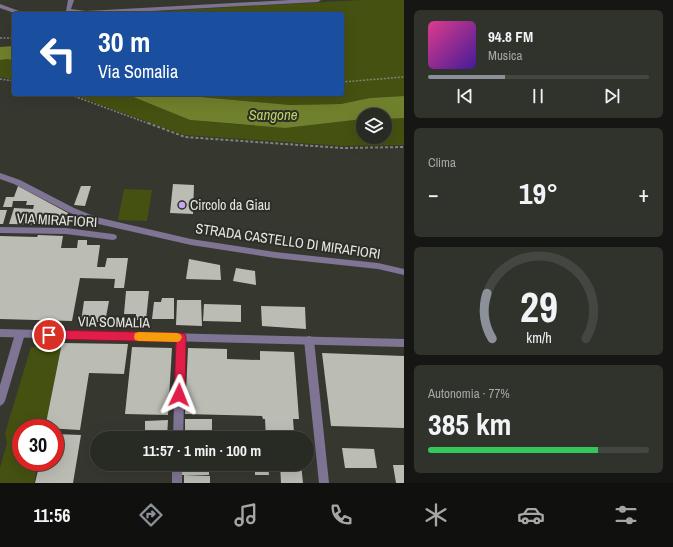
<!DOCTYPE html>
<html lang="it">
<meta charset="utf-8">
<style>
:root{--surface:#282a24;--page:#30322c;--text:#f1f3f6;--muted:#a5a7a6;--line:#444641;--accent:#8c9099}
body{margin:0;font-family:"Archivo Narrow",sans-serif;background:var(--page);color:var(--text);height:100vh;display:flex;flex-direction:column;font-size:15px;white-space:nowrap}
*{box-sizing:border-box;margin:0}
p{font-size:13px;color:var(--muted)}
.icon{flex:none;width:22px;height:22px;fill:none;stroke:currentColor;stroke-width:2;stroke-linecap:round;stroke-linejoin:round}
.map{position:relative;flex:1;overflow:hidden}
.sheet{display:flex;flex-direction:column;gap:10px;padding:10px;background:#161714;width:269px}
.sheet>*{flex:none}
.banner{position:absolute;left:12px;top:12px;width:332px;height:84px;border-radius:4px;box-shadow:0 4px 16px #0002,0 0 0 1px var(--line);background:#1a4fa0;color:#fff;overflow:hidden}
.buttons{position:absolute;left:356px;top:108px;display:grid;gap:8px}
.buttons a{display:grid;place-items:center;width:36px;height:36px;border-radius:50%;background:var(--surface);box-shadow:0 4px 16px #0002,0 0 0 1px var(--line);font-size:20px}
.speed{position:absolute;left:12px;top:419px;display:flex;gap:8px;font-size:20px;font-weight:700;text-align:center}
.speed>*{display:grid;place-content:center;width:52px;height:52px;border-radius:50%;background:var(--surface);box-shadow:0 4px 16px #0002,0 0 0 1px var(--line);line-height:1}
.speed .limit{border:6px solid #d22;background:#fff;color:#111}
.pin{position:absolute;display:grid;place-items:center;width:34px;height:34px;color:#fff;margin:-17px;border:2px solid #fff;border-radius:50%;box-shadow:0 1px 4px #0007}
.me{position:absolute;width:44px;margin:-22px;rotate:2deg;stroke-linejoin:round;filter:drop-shadow(0 0 3px #0008)}
.turn{display:flex;align-items:center;gap:14px;height:84px;padding:0 20px;font-size:18px}
.turn .icon{width:52px;height:52px;stroke-width:2.5}
.turn b{display:block;font-size:28px;line-height:34px}
.big{font-size:30px;font-weight:800;line-height:1.1}
.sheet .widget{flex:1;display:flex;flex-direction:column;justify-content:center;gap:6px;min-width:0;padding:0 14px;border-radius:6px;background:var(--page)}
.sheet .dial{align-items:center;gap:0}
.dial svg{height:104px;overflow:visible;fill:none;stroke:var(--line);stroke-width:7;stroke-linecap:round;text-anchor:middle}
.dial text{fill:var(--text);stroke:none}
.song{display:flex;align-items:center;gap:12px}
.cover{width:48px;height:48px;border-radius:6px;background:linear-gradient(135deg,hsl(330 70% 55%),hsl(260 70% 35%))}
.played{height:4px;border-radius:2px;background:linear-gradient(90deg,var(--accent) 35%,var(--line) 35%)}
.keys{display:flex;justify-content:space-around;direction:ltr}
.heat{display:flex;justify-content:space-between;align-items:center;font-size:22px;direction:ltr}
.charge{height:6px;border-radius:3px;background:linear-gradient(90deg,#34c759 77%,var(--line) 0)}
.trip{position:absolute;left:90px;top:431px;width:224px;height:40px;border-radius:20px;background:var(--surface);box-shadow:0 4px 16px #0002,0 0 0 1px var(--line);font-weight:800;line-height:40px;text-align:center}
.tabs{display:flex;height:64px;justify-content:space-around;align-items:center;background:#10110e;color:var(--muted)}
.tabs .icon{width:28px;height:28px}
.tabs .current{color:var(--accent)}
.tabs b{font-size:18px;color:var(--text)}
main{display:flex;flex:1;min-height:0}
.map>svg:first-child{display:block}
</style>
<main>
<div class="map">
<svg width="404" height="483" viewBox="0 0 404 483">
<rect width="100%" height="100%" fill="#363830"/>
<g fill="#455110">
<polygon points="362,0 404,0 404,96 370,98 341,104 290,105 189,96 179,94 342,94 342,14 109,14"/>
<polygon points="8,59 14,61 14,80 0,77 0,60"/>
<polygon points="71,94 126,94 190,120 210,122 285,128 363,119 363,137 385,137 385,119 404,118 404,145 342,146 184,135"/>
<polygon points="124,189 152,190 147,221 118,220"/>
<polygon points="31,347 61,348 45,428 21,428 21,462 38,462 34,483 0,483 0,468 7,443 5,433"/>
</g>
<g fill="#70812d">
<polygon points="14,46 14,61 8,59 0,60 0,47"/>
<polygon points="126,94 179,94 189,96 290,105 341,104 370,98 404,96 404,118 385,119 385,115 363,115 363,119 285,128 190,120"/>
</g>
<g fill="#bbbdb4">
<polygon points="173,184 194,185 193,214 170,213"/>
<polygon points="18,186 68,213 65,225 9,224 14,208 33,209 34,205 26,205 27,201 13,201 12,207 3,207 6,197 14,197"/>
<polygon points="81,186 91,186 85,206 74,205"/>
<polygon points="0,210 7,210 3,224 0,224"/>
<polygon points="38,235 63,236 61,248 77,248 78,240 87,240 87,245 100,245 97,267 105,267 107,258 128,258 124,288 114,288 115,279 80,278 72,321 0,319 0,236 37,237"/>
<polygon points="189,259 220,265 221,280 186,279"/>
<polygon points="236,268 255,271 256,285 233,281"/>
<polygon points="126,291 149,291 146,320 136,320 136,314 124,314"/>
<polygon points="162,298 174,298 174,319 152,319 154,302 161,302"/>
<polygon points="177,300 201,300 202,326 176,325"/>
<polygon points="84,301 109,301 105,322 81,322"/>
<polygon points="204,304 241,305 241,322 203,321"/>
<polygon points="261,306 305,307 306,329 262,326"/>
<polygon points="62,343 128,344 124,374 89,373 80,430 45,428"/>
<polygon points="132,347 172,348 168,415 125,414"/>
<polygon points="188,348 227,349 227,359 260,360 260,351 294,352 299,419 293,419 294,433 299,433 300,438 266,438 265,419 263,419 262,416 185,414"/>
<polygon points="322,353 404,356 404,428 331,426"/>
<rect x="185" y="419" width="27" height="19"/>
<polygon points="168,420 167,438 145,438 145,421"/>
<polygon points="55,434 81,435 73,483 35,483 40,462 55,462"/>
<polygon points="342,448 374,449 377,468 345,468"/>
<rect x="137" y="464" width="25" height="6"/>
<polygon points="182,464 219,464 219,469 209,469 209,475 182,475"/>
<polygon points="255,464 268,464 269,475 255,475"/>
<polygon points="280,464 301,464 303,483 281,483"/>
<polygon points="393,465 404,465 404,483 396,483"/>
<polygon points="184,475 210,476 210,483 184,483"/>
</g>
<g fill="none" stroke-linecap="round" stroke-linejoin="round">
<g stroke="#81837c" stroke-width="1.5" stroke-dasharray="2 1.5" stroke-linecap="butt">
<polyline points="0,38 14,38"/>
<polyline points="0,79 14,81"/>
<polyline points="342,82 404,77"/>
<polyline points="68,94 150,124"/>
</g>
<polyline stroke="#81837c" stroke-width="2" stroke-dasharray="3 2" stroke-linecap="butt" points="148,123 185,137 342,148 404,147"/>
<g fill="#7f7494" fill-rule="evenodd">
<polygon points="68,0 74,0 71,9 86,11 290,0 321,0 318,2 97,14 82,14 66,11"/>
<polygon points="0,4 19,11 20,12 17,14 0,8"/>
<polygon points="0,173 20,180 74,208 96,217 191,239 275,252 378,263 404,269 404,275 378,269 275,258 191,245 94,223 68,212 14,184 0,179"/>
<polygon points="0,227 66,228 113,234 116,235 117,237 116,239 113,240 66,234 0,233"/>
<polygon points="20,330 23,331 25,334 5,401 3,404 0,406 0,385 15,334 17,331"/>
<polygon points="181,333 184,334 186,337 183,438 173,438 176,337 178,334"/>
<polygon points="309,336 312,337 314,340 329,483 319,483 304,340 306,337"/>
<rect x="172" y="464" width="10" height="19"/>
</g>
<polygon fill="#7f7494" fill-rule="evenodd" points="0,329 404,339 404,347 0,337"/>
</g>
<polygon fill="#e11d48" stroke="#92132f" points="49,330 181,333 185,334 186,338 185,395 183,399 179,400 175,399 174,395 176,342 49,339 46,338 44,335 46,331"/>
<polygon fill="#f59e0b" points="139,332 177,333 180,334 182,337 180,341 177,342 139,341 135,340 134,337 135,333"/>
<circle fill="#c3a7f2" stroke="#2c2e27" stroke-width="1.5" cx="182" cy="205" r="4"/>
<g text-anchor="middle" dominant-baseline="central" stroke-width="4" stroke-linejoin="round" paint-order="stroke">
<g font-size="14" fill="#e5e6e1" stroke="#2c2e27" text-anchor="start">
<text x="190" y="205">Circolo da Giau</text>
</g>
<g font-size="14" fill="#e5e6e1" stroke="#2c2e27">
<text transform="translate(57 220) rotate(3)">VIA MIRAFIORI</text>
<text transform="translate(288 241) rotate(8)">STRADA CASTELLO DI MIRAFIORI</text>
<text transform="translate(114 322) rotate(1)">VIA SOMALIA</text>
</g>
<g font-size="15" font-style="italic" fill="#bbd363" stroke="#2c2e27">
<text x="273" y="114">Sangone</text>
</g>
</g>
</svg>
<div class="buttons">
<a><svg class="icon" aria-label="layers" viewBox="0 0 24 24"><path d="M12 4l9 5-9 5-9-5zM3 14l9 5 9-5"/></svg></a>
</div>
<div class="speed"><div class="limit">30</div></div>
<div class="pin" style="left:49px;top:335px;background:#d93025"><svg class="icon" aria-label="arrive" viewBox="0 0 24 24"><path d="M6 21V4h12l-3 4 3 4H6"/></svg></div>
<svg class="me" style="left:179px;top:395px" viewBox="-20 -20 40 40"><path d="M0-17L14 15 0 8-14 15z" fill="#e11d48" stroke="#fff" stroke-width="4"/></svg>
<div class="trip">11:57 · 1 min · 100 m</div>
<div class="banner">
<div class="turn"><svg class="icon" aria-label="left" viewBox="0 0 24 24"><path d="M17 20v-9H6M10 6l-5 5 5 5"/></svg><div><b>30 m</b>Via Somalia</div></div>
</div>
</div>
<section class="sheet">
<div class="widget">
<div class="song"><i class="cover"></i><div><b>94.8 FM</b><p>Musica</p></div></div>
<div class="played"></div>
<div class="keys"><svg class="icon" aria-label="previous" viewBox="0 0 24 24"><path d="M18 5L8 12l10 7zM5 5v14"/></svg><svg class="icon" aria-label="pause" viewBox="0 0 24 24"><path d="M8 5v14M16 5v14"/></svg><svg class="icon" aria-label="next" viewBox="0 0 24 24"><path d="M6 5l10 7-10 7zM19 5v14"/></svg></div>
</div>
<div class="widget"><p>Clima</p>
<div class="heat"><a>−</a><b class="big">19°</b><a>+</a></div>
</div>
<div class="widget dial"><svg viewBox="0 0 100 80">
<path d="M14 69A42 42 0 1 1 86 69"/>
<path d="M14 69A42 42 0 0 1 10 34" stroke="#8c9099"/>
<text x="50" y="56" font-size="32" font-weight="700">29</text>
<text x="50" y="72" font-size="11">km/h</text>
</svg></div>
<div class="widget"><p>Autonomia · 77%</p><b class="big">385 km</b><div class="charge"></div></div>
</section>
</main>
<nav class="tabs">
<b>11:56</b>
<svg class="icon current" aria-label="directions" viewBox="0 0 24 24"><path d="M12 3l9 9-9 9-9-9zM9 14v-3h6M13 9l2 2-2 2"/></svg>
<svg class="icon" aria-label="music" viewBox="0 0 24 24"><path d="M9 18V5l10-2v13"/><circle cx="6" cy="18" r="3"/><circle cx="16" cy="16" r="3"/></svg>
<svg class="icon" aria-label="phone" viewBox="0 0 24 24"><path d="M5 4h4l2 5-3 2q2 4 5 5l2-3 5 2v4C11 20 4 13 5 4z"/></svg>
<svg class="icon" aria-label="climate" viewBox="0 0 24 24"><path d="M12 3v18M4 7l16 10M4 17L20 7"/></svg>
<svg class="icon" aria-label="car" viewBox="0 0 24 24"><path d="M5 17H2v-5l4-1 3-4h7l3 4 3 1v5h-3M9 17h6M6 11h13"/><circle cx="7" cy="17" r="2"/><circle cx="17" cy="17" r="2"/></svg>
<svg class="icon" aria-label="filters" viewBox="0 0 24 24"><path d="M4 7h16M4 17h16"/><circle cx="9" cy="7" r="2"/><circle cx="15" cy="17" r="2"/></svg>
</nav>
